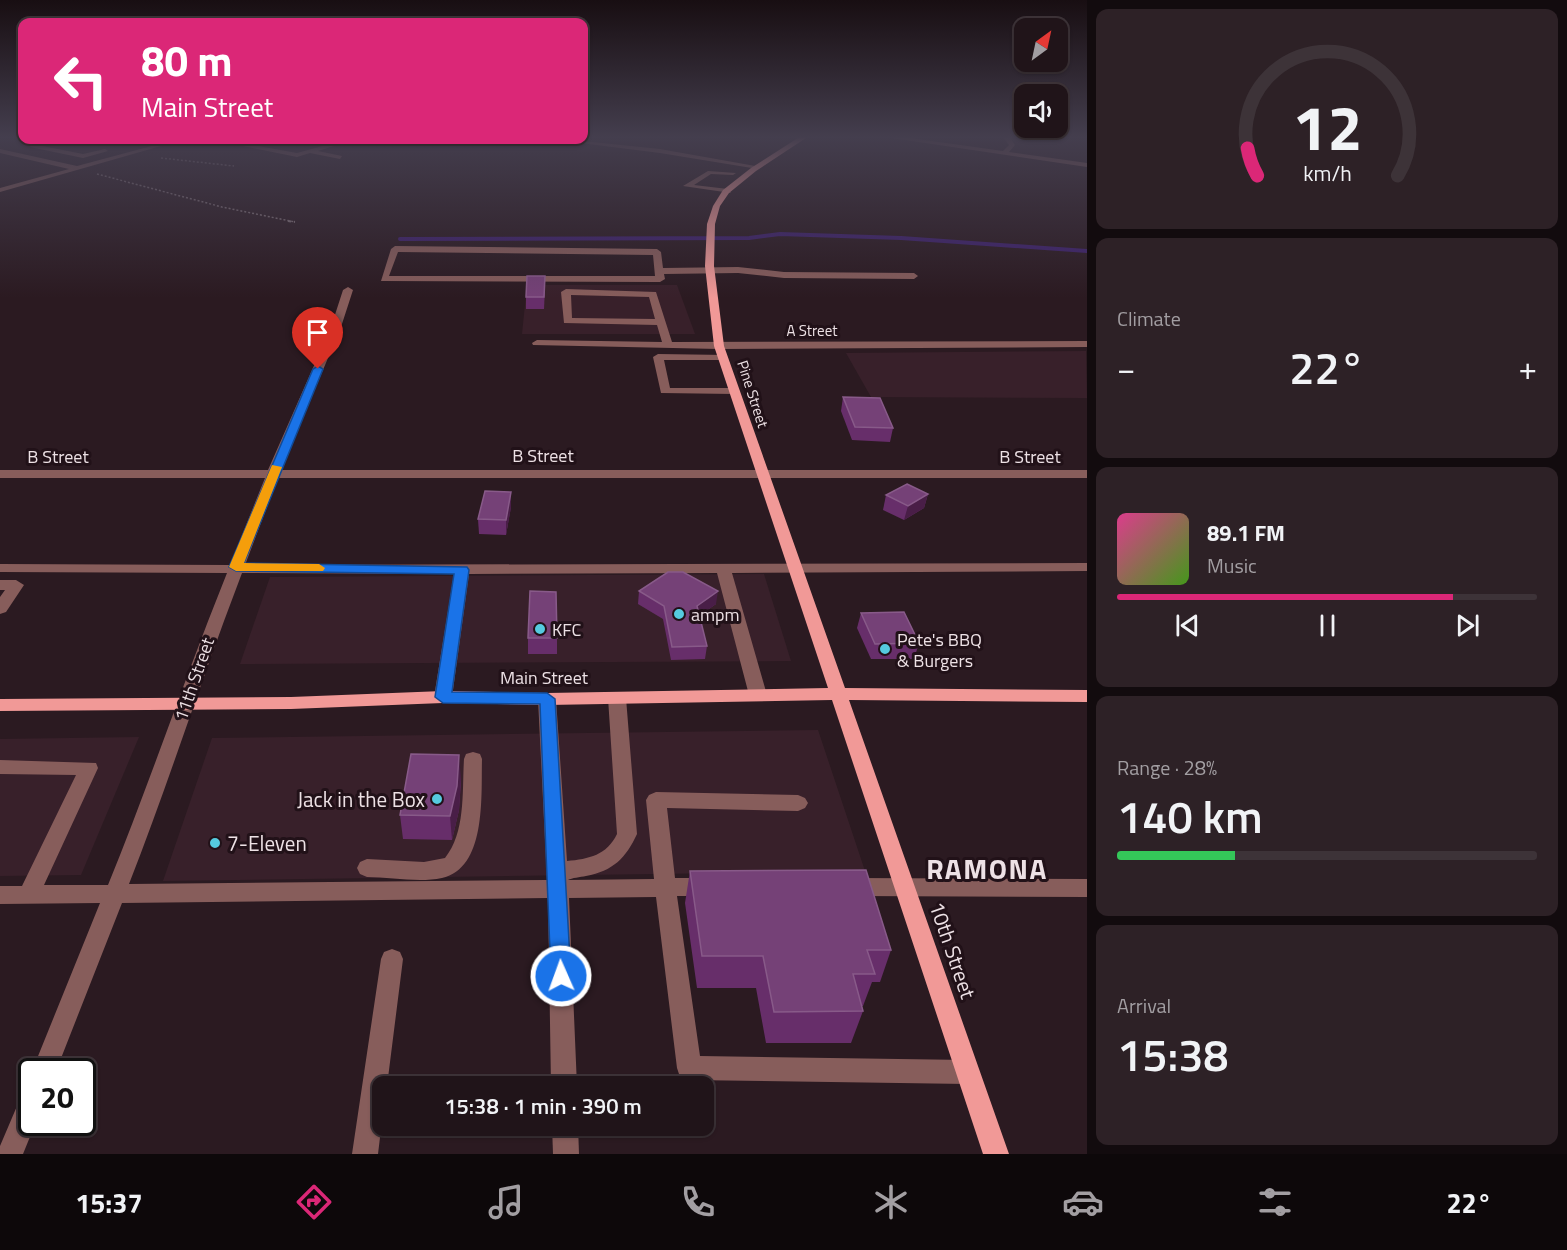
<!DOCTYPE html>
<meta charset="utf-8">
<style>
:root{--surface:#201419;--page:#2d2126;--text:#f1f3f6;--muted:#a29ea2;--line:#3d3338;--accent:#db2777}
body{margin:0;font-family:"Titillium Web",sans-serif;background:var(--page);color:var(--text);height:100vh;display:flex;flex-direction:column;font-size:22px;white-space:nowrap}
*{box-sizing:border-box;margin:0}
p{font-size:20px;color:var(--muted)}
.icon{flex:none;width:33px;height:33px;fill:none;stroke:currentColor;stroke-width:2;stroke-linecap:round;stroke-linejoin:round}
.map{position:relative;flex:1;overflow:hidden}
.sheet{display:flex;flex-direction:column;gap:9px;padding:9px;background:#120b0e;width:480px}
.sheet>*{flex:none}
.top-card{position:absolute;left:18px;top:18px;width:570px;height:126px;border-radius:12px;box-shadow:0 2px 4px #0004,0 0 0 2px var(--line);background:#db2777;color:#fff;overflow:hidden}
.needle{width:39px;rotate:33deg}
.tools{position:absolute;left:1014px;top:18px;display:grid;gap:12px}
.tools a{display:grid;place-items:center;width:54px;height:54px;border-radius:12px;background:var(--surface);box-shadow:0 2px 4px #0004,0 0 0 2px var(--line);font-size:30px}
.speed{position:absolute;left:18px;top:1058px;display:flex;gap:12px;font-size:30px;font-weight:700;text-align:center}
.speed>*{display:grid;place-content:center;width:78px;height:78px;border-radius:50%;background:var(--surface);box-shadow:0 2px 4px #0004,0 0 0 2px var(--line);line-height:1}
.speed .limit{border:3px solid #111;border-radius:9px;background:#fff;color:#111}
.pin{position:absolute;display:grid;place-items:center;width:51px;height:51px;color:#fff;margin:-62px -26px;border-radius:50% 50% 50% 0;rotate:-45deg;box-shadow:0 0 6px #0007}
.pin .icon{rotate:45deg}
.me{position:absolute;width:66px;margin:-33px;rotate:358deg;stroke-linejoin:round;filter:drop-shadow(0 0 4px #0008)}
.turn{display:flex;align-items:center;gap:21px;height:126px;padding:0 24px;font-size:27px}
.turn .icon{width:78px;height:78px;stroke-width:2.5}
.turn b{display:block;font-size:42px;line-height:51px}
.big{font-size:45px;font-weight:600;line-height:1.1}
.sheet .tile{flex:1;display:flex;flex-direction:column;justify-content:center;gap:9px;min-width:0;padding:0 21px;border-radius:12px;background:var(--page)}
.sheet .dial{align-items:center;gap:0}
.dial svg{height:156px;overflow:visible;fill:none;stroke:var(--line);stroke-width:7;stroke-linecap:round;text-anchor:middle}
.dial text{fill:var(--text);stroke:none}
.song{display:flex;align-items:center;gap:18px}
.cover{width:72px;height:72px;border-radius:9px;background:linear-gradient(135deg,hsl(330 70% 55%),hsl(100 70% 35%))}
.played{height:6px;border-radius:3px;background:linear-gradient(90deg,var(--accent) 80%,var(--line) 80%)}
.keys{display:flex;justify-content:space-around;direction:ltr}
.heat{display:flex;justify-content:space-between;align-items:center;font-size:33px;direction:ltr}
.charge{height:9px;border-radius:4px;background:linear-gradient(90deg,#34c759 28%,var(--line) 0)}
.trip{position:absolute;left:372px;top:1076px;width:342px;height:60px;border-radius:12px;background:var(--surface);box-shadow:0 2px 4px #0004,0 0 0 2px var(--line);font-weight:600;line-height:60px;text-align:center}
.menu{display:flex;height:96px;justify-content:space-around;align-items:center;background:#0d080a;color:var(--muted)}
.menu .icon{width:42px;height:42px}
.menu .on{color:var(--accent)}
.menu b{font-size:27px;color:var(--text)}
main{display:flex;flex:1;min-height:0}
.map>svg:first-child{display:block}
</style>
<main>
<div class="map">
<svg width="1087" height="1154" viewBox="0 0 1087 1154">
<rect width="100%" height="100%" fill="#2b1a21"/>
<g fill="#38202a">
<polygon points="527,285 677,285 695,334 522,334"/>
<polygon points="1086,351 1087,398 871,397 846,353"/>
<polygon points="764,574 791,661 240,664 270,577"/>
<polygon points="818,730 865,871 163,881 212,738"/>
<polygon points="139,737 81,875 0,876 0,739"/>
</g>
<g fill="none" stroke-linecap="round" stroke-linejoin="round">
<polyline stroke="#3e216d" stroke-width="4" points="400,239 749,238 780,234 901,238 1087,251"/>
<g stroke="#84757b" stroke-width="1.5" stroke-dasharray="2 2" stroke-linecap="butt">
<polyline points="161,158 234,166"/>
<polyline points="97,174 222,207 295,222"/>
</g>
<polyline stroke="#84757b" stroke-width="2" stroke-dasharray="3 3" stroke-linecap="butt" points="288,221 295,222"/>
<g fill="#875d5b" fill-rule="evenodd">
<polygon points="878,136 896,136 1003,151 1009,145 1002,136 1009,136 1015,145 1009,152 1087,163 1087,167"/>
<polygon points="174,140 182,140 0,192 0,188 69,169 0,153 0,149 77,166"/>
<polygon points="213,140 224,140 297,153 326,145 305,140 335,142 353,140 318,151 342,156 340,159 310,153 297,157"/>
<polygon points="557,140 573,140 660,149 761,167 758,169 660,153"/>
<polygon points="32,144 83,154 105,149 108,151 83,158 30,147"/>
<polygon points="708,171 736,173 733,175 711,174 694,185 728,189 731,193 683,186"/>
<path d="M 395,246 L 657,249 L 661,252 L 663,268 L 738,267 L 784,272 L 914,273 L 918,276 L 914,279 L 784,278 L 738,273 L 664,274 L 665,279 L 660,282 L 381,281 L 391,249 ZM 398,252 L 653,255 L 655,276 L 389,276 Z"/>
<path d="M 348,287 L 353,290 L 341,327 L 281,470 L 1087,470 L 1087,478 L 278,478 L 245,565 L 1087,563 L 1087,571 L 732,573 L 767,695 L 764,699 L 752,699 L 749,695 L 717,573 L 469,574 L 452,697 L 449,701 L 437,701 L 434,697 L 454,574 L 242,573 C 202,677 169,782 129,884 L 547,880 L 538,699 L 541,695 L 553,695 L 556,699 L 567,861 C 589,859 607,855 617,834 L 608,698 L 611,694 L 623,694 L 626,698 L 637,834 C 626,858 613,871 586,876 C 580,877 572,878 568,880 L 654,879 L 646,800 L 649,795 L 656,792 L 798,795 L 805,798 L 808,803 L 805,808 L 798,811 L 667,808 L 675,878 L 708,878 L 715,881 L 719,887 L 715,893 L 708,896 L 677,896 L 700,1056 L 967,1060 L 976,1063 L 979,1072 L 976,1081 L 967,1084 L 689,1080 L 680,1077 L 677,1068 L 656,897 L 569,898 L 577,1086 L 551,1086 L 548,898 L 122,903 L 56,1071 L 32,1071 L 100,903 L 0,904 L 0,886 L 22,886 L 76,775 L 0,774 L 0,760 L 96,763 L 98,768 L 44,885 L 108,885 C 150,782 185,677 227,573 L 0,572 L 0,564 L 230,565 L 265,478 L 0,478 L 0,470 L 268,470 L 331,327 L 343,290 Z"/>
<path d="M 566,289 L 656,292 L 672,342 L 1087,341 L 1087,347 L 719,349 L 533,345 L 532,343 L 537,340 L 662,342 L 657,325 L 564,323 L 561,292 ZM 571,295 L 649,297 L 655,319 L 572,318 Z"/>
<polygon points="658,354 727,355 727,359 723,360 664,360 670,388 734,388 740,391 734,394 661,393 653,357"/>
<polygon points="0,580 16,580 24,585 6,612 0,614 0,597 5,590 0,590"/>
<path d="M 473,752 L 480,754 L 482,759 C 481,795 487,868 442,878 C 418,883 391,877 367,877 L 360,874 L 357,868 L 360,862 L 367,859 L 424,862 L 445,858 C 466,832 462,791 464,759 L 466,754 Z"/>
<polygon points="852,878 1087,879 1087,897 852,896 845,893 841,887 845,881"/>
<polygon points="392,949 400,952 403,959 387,1086 382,1086 382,1121 378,1154 352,1154 381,959 384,952"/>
<polygon points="32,1088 32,1122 36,1122 23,1154 0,1154 0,1146 23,1092"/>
<polygon points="552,1125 578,1125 579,1154 553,1154"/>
</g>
<polygon fill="#f19997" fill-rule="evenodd" points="801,136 809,136 756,171 729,193 720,206 715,224 714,266 724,346 845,688 1087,690 1087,702 849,700 1009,1154 983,1154 832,700 547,705 443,703 291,709 0,711 0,699 291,697 443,691 547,693 828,688 714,346 705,266 707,224 713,206 723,190 751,168"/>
</g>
<g fill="#672e6a">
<polygon points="545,288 544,309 526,309 526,297"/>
<polygon points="843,397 893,428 890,442 852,440 841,411"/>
<polygon points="511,492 511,507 506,535 479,534 478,519"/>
<polygon points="928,494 924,508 904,520 883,510 886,495"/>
<polygon points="639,591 716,604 699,616 707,646 705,659 671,660 663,619 638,604"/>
<polygon points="861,613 919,643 914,659 871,659 857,628"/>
<rect x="528" y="638" width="29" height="16"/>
<polygon points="461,780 459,810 452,840 403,839 400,815"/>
<polygon points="690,871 891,950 880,982 872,982 863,1006 862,1006 863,1011 851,1043 766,1043 756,988 697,988 685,903"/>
</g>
<g fill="#491e47">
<polygon points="511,492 511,507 506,535 506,520"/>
<polygon points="928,494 924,508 904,520 908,506"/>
<polygon points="718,591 716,604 695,619 697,606"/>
<polygon points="459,755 461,780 459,810 452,840 450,816"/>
</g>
<g fill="#754177" stroke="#885a89" stroke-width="1.5">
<polygon points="527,276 545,276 544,297 526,297"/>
<polygon points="843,397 880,398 893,428 855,427"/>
<polygon points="907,484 928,494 908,506 886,495"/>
<polygon points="485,491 511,492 506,520 478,519"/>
<polygon points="668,572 683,572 718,591 697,606 707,646 672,647 664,606 639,591"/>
<polygon points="530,591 556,592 557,638 528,638"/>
<polygon points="904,612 919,643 875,644 861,613"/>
<polygon points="411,754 459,755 457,786 450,816 400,815"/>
<polygon points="866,870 891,950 867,950 875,974 853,974 863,1011 774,1012 763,956 702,956 690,871"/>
</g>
<linearGradient id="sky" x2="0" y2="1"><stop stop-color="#180e12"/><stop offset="0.46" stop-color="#443e4e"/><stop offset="1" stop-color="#443e4e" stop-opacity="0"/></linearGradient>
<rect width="1087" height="298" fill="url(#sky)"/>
<polygon fill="#1a73e8" stroke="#114b97" stroke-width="1.5" points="318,366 323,369 244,563 467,567 469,570 452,692 547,693 555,699 571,976 568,983 561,985 554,983 551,976 540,704 443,703 435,697 454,574 236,571 229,567 313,369"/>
<polygon fill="#f59e0b" points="272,465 282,467 244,563 319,564 325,568 323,571 236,571 229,567"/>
<g fill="#55cadf" stroke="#211118" stroke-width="2">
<circle cx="679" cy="614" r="6"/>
<circle cx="540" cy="629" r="6"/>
<circle cx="885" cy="649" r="6"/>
<circle cx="437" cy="799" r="6"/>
<circle cx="215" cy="843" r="6"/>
</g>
<g text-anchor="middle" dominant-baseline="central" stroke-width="6" stroke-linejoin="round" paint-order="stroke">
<g font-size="15" fill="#ede1e5" stroke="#211118">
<text x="812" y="330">A Street</text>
<text transform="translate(753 394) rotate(72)">Pine Street</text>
</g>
<g font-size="18" fill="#ede1e5" stroke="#211118">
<text x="543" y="455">B Street</text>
<text x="58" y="456">B Street</text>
<text x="1030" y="456">B Street</text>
<text x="544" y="677">Main Street</text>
<text transform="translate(194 679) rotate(-71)">11th Street</text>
</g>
<g font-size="18" fill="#ede1e5" stroke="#211118" text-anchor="start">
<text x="691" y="614">ampm</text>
<text x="552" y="629">KFC</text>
<text x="897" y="639">Pete's BBQ<tspan x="897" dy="21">&amp; Burgers</tspan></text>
</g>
<g font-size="21" fill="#ede1e5" stroke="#211118" text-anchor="end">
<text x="425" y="799">Jack in the Box</text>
<text x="227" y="843" text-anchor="start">7-Eleven</text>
</g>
<g font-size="21" fill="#ede1e5" stroke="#211118">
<text transform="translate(953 950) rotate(71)">10th Street</text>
</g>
<g font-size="28" font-weight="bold" letter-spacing="1.5" fill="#ede1e5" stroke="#211118">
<text x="987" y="868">RAMONA</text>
</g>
</g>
</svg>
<div class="tools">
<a><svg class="needle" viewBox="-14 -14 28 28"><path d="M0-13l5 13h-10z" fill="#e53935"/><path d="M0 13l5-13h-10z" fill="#a29ea2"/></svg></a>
<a><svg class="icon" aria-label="sound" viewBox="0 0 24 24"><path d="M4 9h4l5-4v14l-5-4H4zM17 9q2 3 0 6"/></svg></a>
</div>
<div class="speed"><div class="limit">20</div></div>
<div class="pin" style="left:318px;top:369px;background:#d93025"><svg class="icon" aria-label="arrive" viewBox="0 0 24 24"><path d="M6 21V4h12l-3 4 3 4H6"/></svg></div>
<svg class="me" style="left:561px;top:976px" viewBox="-20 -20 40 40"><circle r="17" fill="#1a73e8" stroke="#fff" stroke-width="3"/><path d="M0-11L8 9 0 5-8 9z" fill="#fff"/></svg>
<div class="trip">15:38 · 1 min · 390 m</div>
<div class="top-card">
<div class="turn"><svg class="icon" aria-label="left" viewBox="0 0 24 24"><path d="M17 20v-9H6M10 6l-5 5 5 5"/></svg><div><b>80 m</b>Main Street</div></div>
</div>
</div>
<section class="sheet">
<div class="tile dial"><svg viewBox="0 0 100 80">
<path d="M14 69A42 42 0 1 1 86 69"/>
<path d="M14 69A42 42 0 0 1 9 55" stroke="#db2777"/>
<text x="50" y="56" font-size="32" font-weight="700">12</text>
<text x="50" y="72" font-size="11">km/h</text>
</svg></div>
<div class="tile"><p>Climate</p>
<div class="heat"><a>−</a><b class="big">22°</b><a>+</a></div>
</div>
<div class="tile">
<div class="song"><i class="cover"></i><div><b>89.1 FM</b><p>Music</p></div></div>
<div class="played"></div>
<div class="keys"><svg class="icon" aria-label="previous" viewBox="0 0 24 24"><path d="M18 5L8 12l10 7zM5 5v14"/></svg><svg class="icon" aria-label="pause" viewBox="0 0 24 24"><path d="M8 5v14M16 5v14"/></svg><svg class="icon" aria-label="next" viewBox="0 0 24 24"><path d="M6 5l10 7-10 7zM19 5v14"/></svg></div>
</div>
<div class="tile"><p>Range · 28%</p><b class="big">140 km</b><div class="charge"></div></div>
<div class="tile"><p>Arrival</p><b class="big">15:38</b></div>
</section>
</main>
<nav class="menu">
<b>15:37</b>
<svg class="icon on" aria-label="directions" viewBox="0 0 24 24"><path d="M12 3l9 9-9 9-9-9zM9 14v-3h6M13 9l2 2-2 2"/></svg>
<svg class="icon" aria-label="music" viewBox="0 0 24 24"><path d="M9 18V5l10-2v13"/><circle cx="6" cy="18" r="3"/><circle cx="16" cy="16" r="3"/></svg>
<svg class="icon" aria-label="phone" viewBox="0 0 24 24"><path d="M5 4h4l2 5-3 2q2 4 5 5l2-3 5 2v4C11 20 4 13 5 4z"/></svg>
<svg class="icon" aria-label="climate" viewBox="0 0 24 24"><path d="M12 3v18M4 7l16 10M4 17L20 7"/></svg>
<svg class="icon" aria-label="car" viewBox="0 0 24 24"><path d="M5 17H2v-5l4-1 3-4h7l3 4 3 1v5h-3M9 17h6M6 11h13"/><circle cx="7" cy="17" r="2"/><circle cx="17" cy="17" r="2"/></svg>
<svg class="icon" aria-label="filters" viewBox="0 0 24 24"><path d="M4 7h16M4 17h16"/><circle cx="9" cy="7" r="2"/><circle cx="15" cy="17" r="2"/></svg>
<b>22°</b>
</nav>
